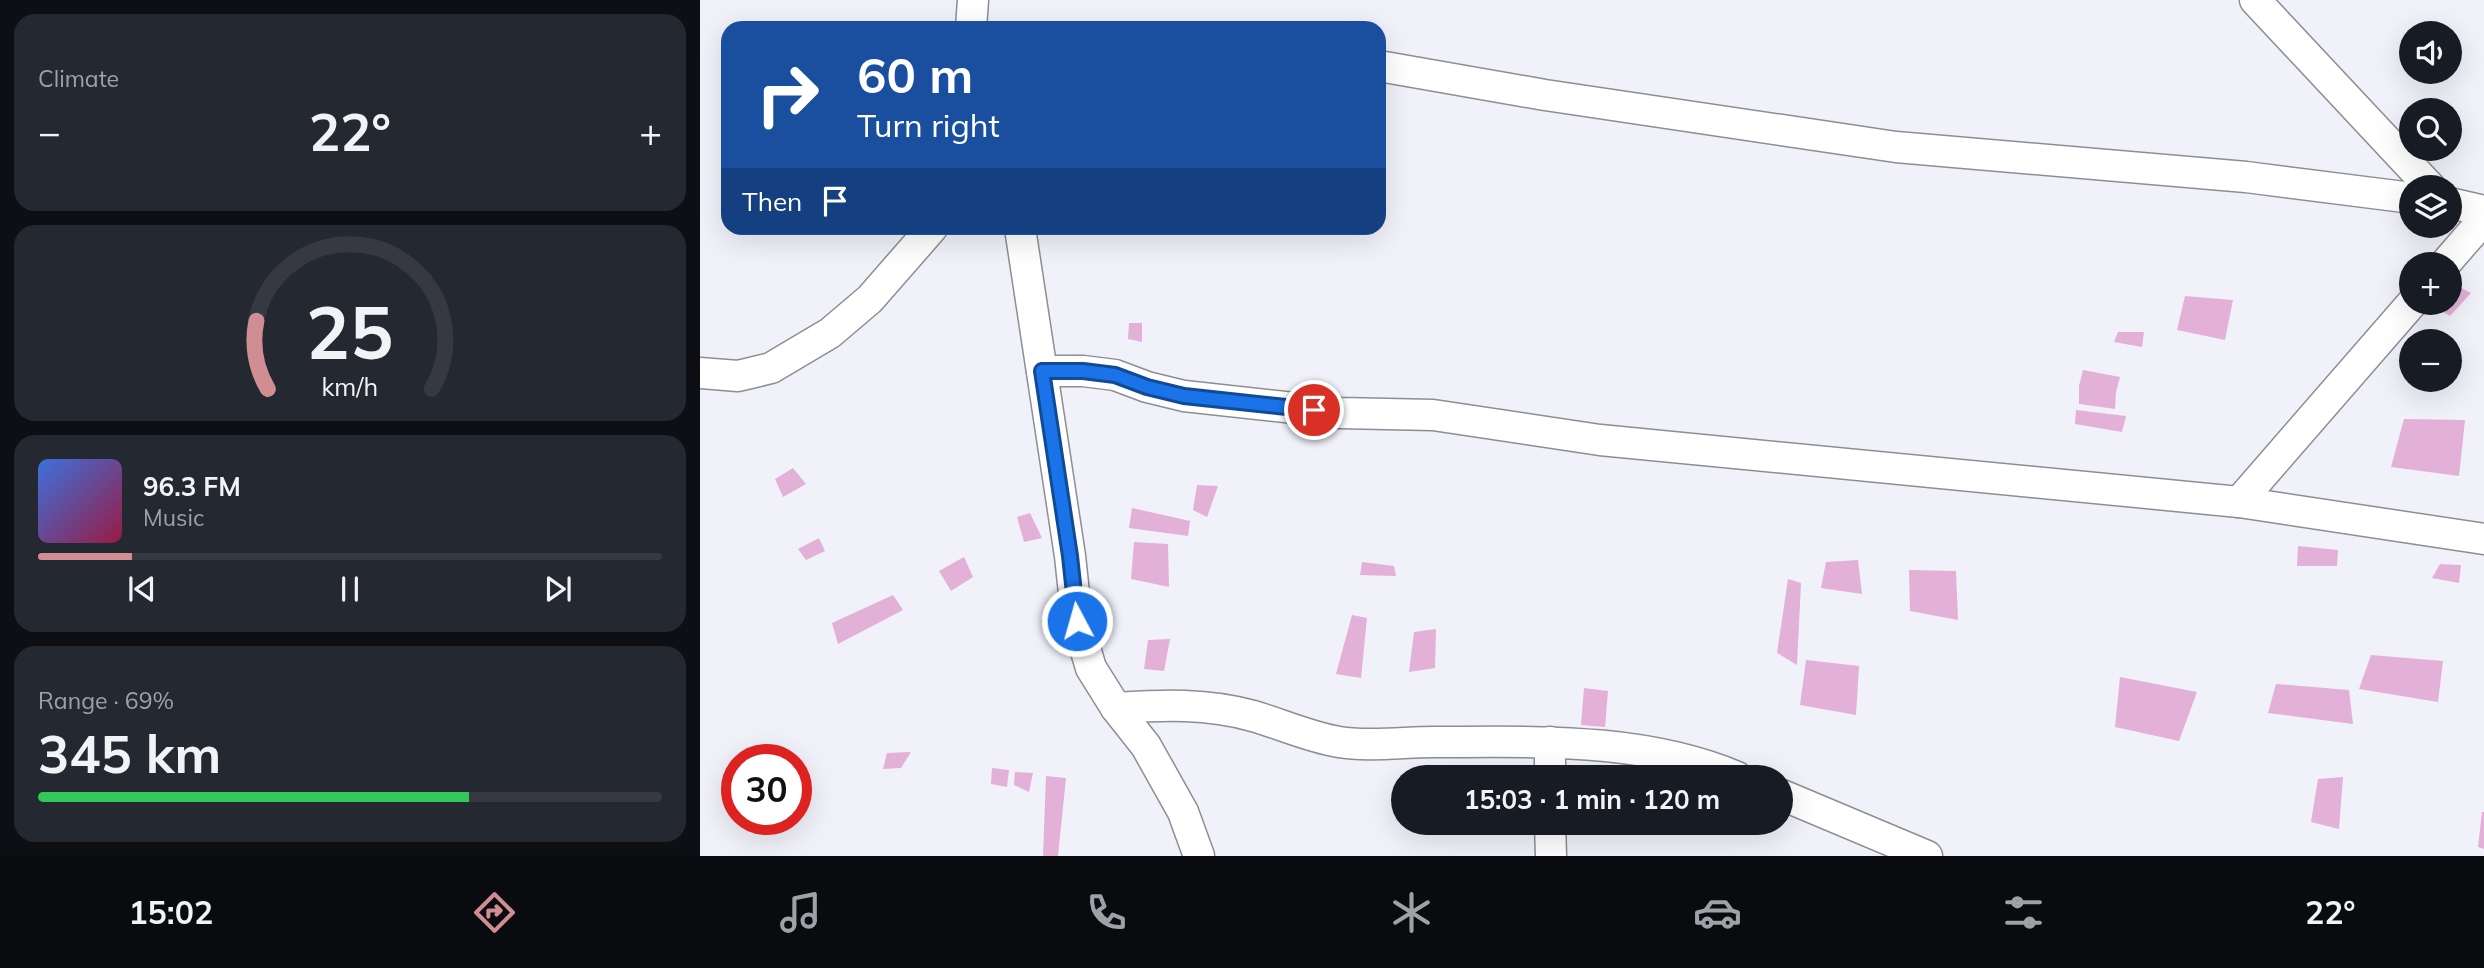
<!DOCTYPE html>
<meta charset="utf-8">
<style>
:root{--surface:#171b24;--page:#242831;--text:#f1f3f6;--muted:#9ea1a6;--line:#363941;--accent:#d08e92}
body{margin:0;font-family:Mulish,sans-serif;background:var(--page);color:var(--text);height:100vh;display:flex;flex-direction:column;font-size:26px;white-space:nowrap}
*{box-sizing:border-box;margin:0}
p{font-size:23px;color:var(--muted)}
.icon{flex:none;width:38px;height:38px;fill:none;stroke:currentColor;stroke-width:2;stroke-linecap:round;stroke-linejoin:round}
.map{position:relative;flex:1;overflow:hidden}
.panel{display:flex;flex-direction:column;gap:14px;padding:14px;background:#0d0f14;width:700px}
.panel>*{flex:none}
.hud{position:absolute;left:21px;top:21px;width:665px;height:214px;border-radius:21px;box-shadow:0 7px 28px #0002;background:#1a4fa0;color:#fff;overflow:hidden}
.buttons{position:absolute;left:1699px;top:21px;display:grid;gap:14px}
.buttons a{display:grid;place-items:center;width:63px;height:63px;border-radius:50%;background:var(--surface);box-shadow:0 7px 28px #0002;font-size:35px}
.speed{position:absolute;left:21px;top:744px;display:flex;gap:14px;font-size:35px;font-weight:700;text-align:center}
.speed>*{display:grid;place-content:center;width:91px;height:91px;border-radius:50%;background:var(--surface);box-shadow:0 7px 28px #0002;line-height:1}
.speed .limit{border:10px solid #d22;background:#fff;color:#111}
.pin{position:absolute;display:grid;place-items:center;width:60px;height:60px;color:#fff;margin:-30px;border:4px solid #fff;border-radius:50%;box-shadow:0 2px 7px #0007}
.me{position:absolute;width:77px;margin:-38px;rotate:354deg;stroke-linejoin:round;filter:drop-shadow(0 0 5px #0008)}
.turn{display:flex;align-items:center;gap:24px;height:147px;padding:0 21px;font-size:32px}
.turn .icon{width:91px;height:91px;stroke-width:2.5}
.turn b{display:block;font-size:49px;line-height:60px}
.then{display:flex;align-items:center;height:66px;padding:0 21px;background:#0003;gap:14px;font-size:26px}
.big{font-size:52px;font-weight:700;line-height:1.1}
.panel .tile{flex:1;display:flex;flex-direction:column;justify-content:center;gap:10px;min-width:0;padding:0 24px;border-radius:21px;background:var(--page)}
.panel .dial{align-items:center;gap:0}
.dial svg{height:182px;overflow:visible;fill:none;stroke:var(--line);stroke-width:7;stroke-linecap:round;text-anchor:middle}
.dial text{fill:var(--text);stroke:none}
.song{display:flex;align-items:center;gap:21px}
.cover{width:84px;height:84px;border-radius:10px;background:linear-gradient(135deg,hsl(220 70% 55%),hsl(340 70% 35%))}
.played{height:7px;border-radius:4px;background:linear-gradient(90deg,var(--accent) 15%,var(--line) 15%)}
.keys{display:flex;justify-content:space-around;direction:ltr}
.heat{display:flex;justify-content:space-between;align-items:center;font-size:38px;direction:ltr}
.charge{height:10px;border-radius:5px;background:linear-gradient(90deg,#34c759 69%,var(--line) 0)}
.trip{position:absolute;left:691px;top:765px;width:402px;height:70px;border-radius:35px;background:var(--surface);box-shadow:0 7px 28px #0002;font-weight:700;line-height:70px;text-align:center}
.tab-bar{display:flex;height:112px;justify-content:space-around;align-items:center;background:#090b0e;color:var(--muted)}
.tab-bar .icon{width:49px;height:49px}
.tab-bar .current{color:var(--accent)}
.tab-bar b{font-size:32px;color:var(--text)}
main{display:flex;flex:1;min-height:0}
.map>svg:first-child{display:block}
</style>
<main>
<section class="panel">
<div class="tile"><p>Climate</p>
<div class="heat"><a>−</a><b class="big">22°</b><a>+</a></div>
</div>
<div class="tile dial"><svg viewBox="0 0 100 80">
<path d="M14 69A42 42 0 1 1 86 69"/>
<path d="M14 69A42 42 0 0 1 9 39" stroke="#d08e92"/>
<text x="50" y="56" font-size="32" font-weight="700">25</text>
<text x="50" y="72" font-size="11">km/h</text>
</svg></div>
<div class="tile">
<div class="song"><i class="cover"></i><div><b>96.3 FM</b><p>Music</p></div></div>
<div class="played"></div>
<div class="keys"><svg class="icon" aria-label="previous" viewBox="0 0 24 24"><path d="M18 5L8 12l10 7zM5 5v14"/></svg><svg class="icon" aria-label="pause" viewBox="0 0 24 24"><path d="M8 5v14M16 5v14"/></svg><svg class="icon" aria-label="next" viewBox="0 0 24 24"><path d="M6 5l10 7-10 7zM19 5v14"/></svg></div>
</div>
<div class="tile"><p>Range · 69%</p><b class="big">345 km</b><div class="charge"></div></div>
</section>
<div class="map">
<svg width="1784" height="856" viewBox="0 0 1784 856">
<rect width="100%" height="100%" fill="#f1f1fa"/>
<g fill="#e3b0d7">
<polygon points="1750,282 1771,293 1750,316 1728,303 1750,303"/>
<polygon points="1485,296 1533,300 1525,340 1477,330"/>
<polygon points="429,323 442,323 442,342 428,339"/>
<polygon points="1418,332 1444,332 1442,347 1414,342"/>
<polygon points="1383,370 1420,377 1416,392 1415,409 1379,404 1379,386"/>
<polygon points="1376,410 1426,416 1422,432 1375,424"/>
<polygon points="1704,419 1765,420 1759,476 1691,467"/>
<polygon points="93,468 106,484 83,497 75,479"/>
<polygon points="497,485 518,486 507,517 493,510"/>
<polygon points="432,508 490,521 488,536 429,528"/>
<polygon points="330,513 342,538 324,542 317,517"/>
<polygon points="119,538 125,551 106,560 98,549"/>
<polygon points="434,542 468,544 469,587 431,579"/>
<polygon points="1598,546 1638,550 1637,566 1597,566"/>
<polygon points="264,557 273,577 251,591 239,571"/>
<polygon points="1158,560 1162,594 1121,588 1126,562"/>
<polygon points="662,562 694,566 696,576 660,575"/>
<polygon points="1740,564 1761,565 1759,583 1732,578"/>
<polygon points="1209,570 1256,571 1258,620 1210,611"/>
<polygon points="1088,579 1101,583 1097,665 1077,653"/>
<polygon points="193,595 203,610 138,644 132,623"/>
<polygon points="652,615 667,618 661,678 636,674"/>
<polygon points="736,629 735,668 709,672 714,632"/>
<polygon points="470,639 464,671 444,669 448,640"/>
<polygon points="1671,655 1743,661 1738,702 1659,689"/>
<polygon points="1106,660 1159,666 1156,715 1100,705"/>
<polygon points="1420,677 1497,692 1479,741 1415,727"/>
<polygon points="1576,684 1649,690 1653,724 1568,713"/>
<polygon points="884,688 908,691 905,727 881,725"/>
<polygon points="211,752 201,768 183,769 187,753"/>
<polygon points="292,768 309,770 307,787 291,784"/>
<polygon points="315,772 333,773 329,792 314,785"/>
<polygon points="346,776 366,778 358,856 343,856"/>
<polygon points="1643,777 1639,829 1611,822 1618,779"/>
<polygon points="1782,812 1784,812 1784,849 1778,847"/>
</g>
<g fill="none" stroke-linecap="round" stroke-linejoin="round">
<g stroke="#8d8d95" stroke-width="33">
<g id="minor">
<polyline points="1555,0 1730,187"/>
<polyline points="271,28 273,0"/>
<polyline points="679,66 845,95 1196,147 1546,177 1712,198"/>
<polyline points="1750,203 1784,211"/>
<polyline points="320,228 370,556 377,621 391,668 416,708 446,746 483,812 499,856"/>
<polyline points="1745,264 1784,219"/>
<polyline points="342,371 383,371 415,375 447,387 484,396 640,413 733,415 900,440 1539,502 1784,539"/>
<polyline points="0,373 38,376 71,368 130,333 170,299 232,228"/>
<polyline points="1539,502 1712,303"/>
<path d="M 416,708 C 463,705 507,703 553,716 C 581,724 609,737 639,742 C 666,747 706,742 734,742 C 835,742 942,737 1037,777"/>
<polyline points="850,742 850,777"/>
<polyline points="1082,795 1227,856"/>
<polyline points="850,822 851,856"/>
</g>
</g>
<use href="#minor" stroke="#fff" stroke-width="30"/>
</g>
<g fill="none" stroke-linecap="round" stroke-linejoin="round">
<g stroke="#114b97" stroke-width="18">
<polyline id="route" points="377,621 370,556 342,371 383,371 415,375 447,387 484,396 614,410"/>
</g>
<use href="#route" stroke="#1a73e8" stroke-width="12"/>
</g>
</svg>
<div class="buttons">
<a><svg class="icon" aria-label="sound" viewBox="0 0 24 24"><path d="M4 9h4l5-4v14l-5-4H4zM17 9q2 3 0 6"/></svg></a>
<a><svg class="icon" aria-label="search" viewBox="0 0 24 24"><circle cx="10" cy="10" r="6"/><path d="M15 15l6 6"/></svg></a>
<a><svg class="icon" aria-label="layers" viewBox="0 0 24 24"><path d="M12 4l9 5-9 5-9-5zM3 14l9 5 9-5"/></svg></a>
<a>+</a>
<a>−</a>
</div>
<div class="speed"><div class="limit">30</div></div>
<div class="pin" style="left:614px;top:410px;background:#d93025"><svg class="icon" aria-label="arrive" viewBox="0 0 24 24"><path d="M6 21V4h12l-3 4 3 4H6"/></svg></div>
<svg class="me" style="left:377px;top:621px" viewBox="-20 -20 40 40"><circle r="17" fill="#1a73e8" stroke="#fff" stroke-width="3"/><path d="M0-11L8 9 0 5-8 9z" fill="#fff"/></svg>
<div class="trip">15:03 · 1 min · 120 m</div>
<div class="hud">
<div class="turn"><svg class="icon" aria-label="right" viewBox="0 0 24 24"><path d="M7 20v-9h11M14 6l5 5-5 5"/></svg><div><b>60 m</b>Turn right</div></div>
<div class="then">Then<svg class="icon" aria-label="arrive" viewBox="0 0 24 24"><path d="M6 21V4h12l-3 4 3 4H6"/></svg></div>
</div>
</div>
</main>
<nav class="tab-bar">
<b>15:02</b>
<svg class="icon current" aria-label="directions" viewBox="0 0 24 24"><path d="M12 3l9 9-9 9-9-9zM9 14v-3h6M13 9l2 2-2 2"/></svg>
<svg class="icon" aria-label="music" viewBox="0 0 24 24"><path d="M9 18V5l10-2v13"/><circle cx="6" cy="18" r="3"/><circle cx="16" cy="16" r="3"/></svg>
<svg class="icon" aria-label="phone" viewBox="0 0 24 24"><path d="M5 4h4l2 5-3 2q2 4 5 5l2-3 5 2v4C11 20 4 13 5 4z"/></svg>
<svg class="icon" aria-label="climate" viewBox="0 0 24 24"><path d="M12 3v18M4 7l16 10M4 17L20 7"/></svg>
<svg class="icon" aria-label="car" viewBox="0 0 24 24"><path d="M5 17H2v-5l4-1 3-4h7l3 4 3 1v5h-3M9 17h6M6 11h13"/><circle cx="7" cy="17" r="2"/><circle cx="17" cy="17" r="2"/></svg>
<svg class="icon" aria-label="filters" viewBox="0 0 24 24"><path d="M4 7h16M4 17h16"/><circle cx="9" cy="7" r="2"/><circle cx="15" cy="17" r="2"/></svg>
<b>22°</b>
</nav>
